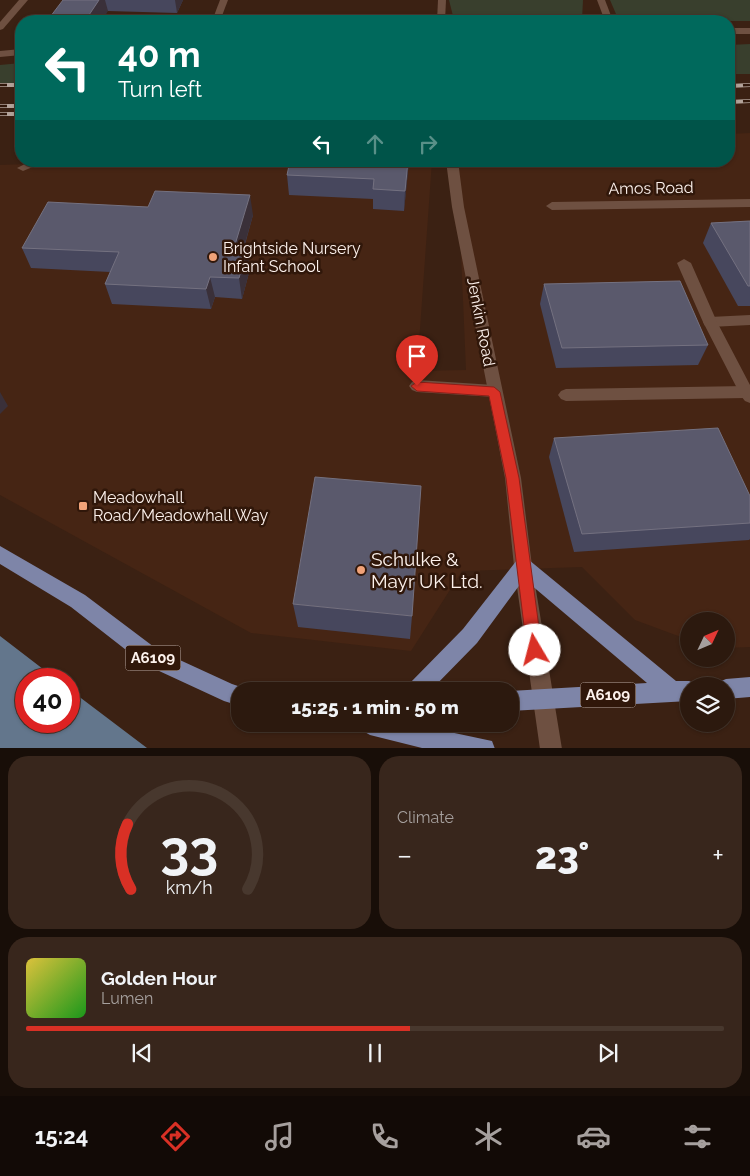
<!DOCTYPE html>
<meta charset="utf-8">
<style>
:root{--surface:#2c190e;--page:#38261c;--text:#f1f3f6;--muted:#a6a09e;--line:#48382e;--accent:#d93025}
body{margin:0;font-family:Raleway,sans-serif;background:var(--page);color:var(--text);height:100vh;display:flex;flex-direction:column;font-size:19px;white-space:nowrap}
*{box-sizing:border-box;margin:0}
p{font-size:16px;color:var(--muted)}
.icon{flex:none;width:28px;height:28px;fill:none;stroke:currentColor;stroke-width:2;stroke-linecap:round;stroke-linejoin:round}
.map{position:relative;height:748px;overflow:hidden}
.drawer{display:flex;flex-direction:column;gap:8px;padding:8px;background:#180e08;flex:1}
.drawer>*{flex:none}
.top-card{position:absolute;left:15px;top:15px;width:720px;height:152px;border-radius:20px;box-shadow:0 1px 4px #0004,0 0 0 1px var(--line);background:#00695c;color:#fff;overflow:hidden}
.needle{width:32px;rotate:46deg}
.tools{position:absolute;left:680px;top:612px;display:grid;gap:10px}
.tools a{display:grid;place-items:center;width:55px;height:55px;border-radius:50%;background:var(--surface);box-shadow:0 1px 4px #0004,0 0 0 1px var(--line);font-size:25px}
.speed{position:absolute;left:15px;top:668px;display:flex;gap:10px;font-size:25px;font-weight:700;text-align:center}
.speed>*{display:grid;place-content:center;width:65px;height:65px;border-radius:50%;background:var(--surface);box-shadow:0 1px 4px #0004,0 0 0 1px var(--line);line-height:1}
.speed .limit{border:8px solid #d22;background:#fff;color:#111}
.pin{position:absolute;display:grid;place-items:center;width:42px;height:42px;color:#fff;margin:-51px -21px;border-radius:50% 50% 50% 0;rotate:-45deg;box-shadow:0 0 5px #0007}
.pin .icon{rotate:45deg}
.me{position:absolute;width:55px;margin:-28px;rotate:352deg;stroke-linejoin:round;filter:drop-shadow(0 0 4px #0008)}
.turn{display:flex;align-items:center;gap:18px;height:105px;padding:0 20px;font-size:22px}
.turn .icon{width:65px;height:65px;stroke-width:2.5}
.turn b{display:block;font-size:35px;line-height:42px}
.lanes{display:flex;align-items:center;height:48px;padding:0 20px;background:#0003;justify-content:center;gap:25px;direction:ltr}
.lanes .off{opacity:.35}
.big{font-size:38px;font-weight:800;line-height:1.1}
.drawer .card{flex:1;display:flex;flex-direction:column;justify-content:center;gap:8px;min-width:0;padding:0 18px;border-radius:20px;background:var(--page)}
.drawer .dial{align-items:center;gap:0}
.dial svg{height:130px;overflow:visible;fill:none;stroke:var(--line);stroke-width:7;stroke-linecap:round;text-anchor:middle}
.dial text{fill:var(--text);stroke:none}
.song{display:flex;align-items:center;gap:15px}
.cover{width:60px;height:60px;border-radius:8px;background:linear-gradient(135deg,hsl(50 70% 55%),hsl(120 70% 35%))}
.played{height:5px;border-radius:2px;background:linear-gradient(90deg,var(--accent) 55%,var(--line) 55%)}
.keys{display:flex;justify-content:space-around;direction:ltr}
.heat{display:flex;justify-content:space-between;align-items:center;font-size:28px;direction:ltr}
.drawer .tiles{flex:1;display:grid;gap:8px;grid-template-columns:1fr 1fr}
.card:last-child{grid-column:span 2}
.trip{position:absolute;left:231px;top:682px;width:288px;height:50px;border-radius:20px;background:var(--surface);box-shadow:0 1px 4px #0004,0 0 0 1px var(--line);font-weight:800;line-height:50px;text-align:center}
.tabs{display:flex;height:80px;justify-content:space-around;align-items:center;background:#120a06;color:var(--muted)}
.tabs .icon{width:35px;height:35px}
.tabs .selected{color:var(--accent)}
.tabs b{font-size:22px;color:var(--text)}
.map>svg:first-child{display:block}
</style>
<div class="map">
<svg width="750" height="749" viewBox="0 0 750 749">
<rect width="100%" height="100%" fill="#3b2113"/>
<polygon fill="#462514" points="750,133 750,647 726,648 726,621 689,621 689,640 635,620 582,567 462,571 411,651 251,633 0,495 0,165 118,161 432,161 417,371 466,370 457,161 729,161 729,134"/>
<g fill="#393f2d">
<polygon points="449,0 583,0 582,20 458,21 454,20"/>
<polygon points="610,0 750,0 750,21 619,21"/>
<polygon points="750,44 750,74 729,74 729,45"/>
<polygon points="21,63 21,84 0,84 0,65"/>
</g>
<polygon fill="#63768c" points="0,636 56,679 26,679 26,721 69,721 69,689 147,748 0,748"/>
<g fill="none" stroke-linecap="round" stroke-linejoin="round">
<g fill="#6e5041" fill-rule="evenodd">
<polygon points="31,161 47,161 23,171 17,168"/>
<polygon points="750,315 750,325 710,327 705,326 703,322 705,318 710,317"/>
<polygon points="417,380 494,385 499,387 502,391 499,395 494,397 417,392 412,390 409,386 412,382"/>
<polygon points="746,386 750,387 750,397 746,398 566,401 561,399 558,395 561,391 566,389"/>
</g>
<g fill="#6e5041" fill-rule="evenodd">
<polygon points="19,0 28,0 3,29 0,30 0,22"/>
<polygon points="220,0 228,0 220,21 212,21"/>
<polygon points="597,0 605,0 613,21 605,21"/>
<polygon points="750,199 750,207 552,210 546,206 552,202"/>
<polygon points="684,259 691,263 717,322 750,385 750,403 745,401 741,396 703,322 677,263"/>
</g>
<g fill="#6e5041" fill-rule="evenodd">
<polygon points="438,0 446,0 445,21 437,21"/>
<rect x="729" y="28" width="21" height="6"/>
<polygon points="21,49 21,55 0,57 0,51"/>
<polygon points="446,161 458,161 464,207 521,478 532,566 562,749 540,749 514,566 505,478 452,207"/>
</g>
<g fill="#7e85a8" fill-rule="evenodd">
<polygon points="0,546 85,595 158,650 232,684 247,689 248,691 240,691 240,706 224,701 144,664 71,607 0,564"/>
<polygon points="523,558 529,560 676,681 689,681 696,684 697,686 689,686 689,701 510,711 510,691 647,683 524,579 477,643 430,691 406,691 409,684 463,629 517,560"/>
<polygon points="750,677 750,697 726,699 726,686 717,686 719,682 726,679"/>
<polygon points="359,724 412,724 492,741 495,749 426,749 370,735 363,731"/>
</g>
<g stroke="#b3a39a" stroke-width="4">
<g id="rail">
<polyline points="0,85 21,85"/>
<polyline points="729,86 750,85"/>
<polyline points="729,102 750,101"/>
<polyline points="0,106 21,106"/>
<polyline points="0,114 21,114"/>
</g>
</g>
<use href="#rail" stroke="#30170a" stroke-width="2.5" stroke-dasharray="7" stroke-linecap="butt"/>
</g>
<g fill="#47475d">
<polygon points="63,0 183,0 177,13 108,11"/>
<polygon points="290,161 409,161 404,211 373,209 373,199 289,195 287,175"/>
<polygon points="253,215 244,248 250,269 242,299 215,297 211,309 112,304 105,284 110,272 31,268 22,248"/>
<polygon points="750,221 750,306 738,306 703,243 711,223"/>
<polygon points="544,284 708,345 698,365 556,368 540,304"/>
<polygon points="554,438 750,496 750,539 749,540 574,552 549,457"/>
<polygon points="293,604 412,616 410,639 298,627"/>
</g>
<g fill="#3a3039">
<polygon points="99,0 105,0 108,11 102,21 85,21"/>
<polygon points="175,0 183,0 177,13"/>
<polygon points="408,161 409,161 404,211 405,191"/>
<polygon points="250,195 253,215 238,268 234,248"/>
<polygon points="247,249 250,269 242,299 239,278"/>
<polygon points="210,277 215,297 211,309 206,289"/>
<polygon points="0,392 8,406 0,414"/>
</g>
<g fill="#5a596c" stroke="#747180">
<polygon points="63,0 99,0 85,21 47,21"/>
<polygon points="290,161 408,161 405,191 373,189 374,179 287,175"/>
<polygon points="155,191 250,195 234,248 247,249 239,278 210,277 206,289 105,284 119,252 22,248 48,202 148,207"/>
<polygon points="750,221 750,286 748,286 711,223"/>
<polygon points="680,281 708,345 562,348 544,284"/>
<polygon points="718,428 750,496 750,523 582,534 554,438"/>
<polygon points="315,477 421,486 412,616 293,604"/>
</g>
<polygon fill="#d93025" stroke="#8d1f18" points="417,382 494,387 500,392 519,478 542,650 540,656 535,658 529,656 527,650 506,478 489,396 417,391 411,386"/>
<g fill="#f0a278" stroke="#30170a" stroke-width="2">
<circle cx="213" cy="257" r="5"/>
<rect x="78" y="501" width="10" height="10" rx="2.5"/>
<circle cx="361" cy="570" r="5"/>
</g>
<g text-anchor="middle" dominant-baseline="central" stroke-width="5" stroke-linejoin="round" paint-order="stroke">
<g fill="#30170a" stroke="#c0b0a9" stroke-width="1">
<rect x="125.5" y="645.5" width="55" height="25" rx="4"/>
<rect x="580.5" y="682.5" width="55" height="25" rx="4"/>
</g>
<g font-size="15" font-weight="bold" fill="#fdf2ed">
<text x="153" y="658">A6109</text>
<text x="608" y="695">A6109</text>
</g>
<g font-size="16" fill="#fdf2ed" stroke="#30170a">
<text transform="translate(651 188) rotate(-1)">Amos Road</text>
<text transform="translate(481 322) rotate(79)">Jenkin Road</text>
</g>
<g font-size="16" fill="#fdf2ed" stroke="#30170a" text-anchor="start">
<text x="223" y="248">Brightside Nursery<tspan x="223" dy="18">Infant School</tspan></text>
<text x="93" y="497">Meadowhall<tspan x="93" dy="18">Road/Meadowhall Way</tspan></text>
</g>
<g font-size="19" fill="#fdf2ed" stroke="#30170a" text-anchor="start">
<text x="371" y="559">Schulke &amp;<tspan x="371" dy="22">Mayr UK Ltd.</tspan></text>
</g>
</g>
</svg>
<div class="tools">
<a><svg class="needle" viewBox="-14 -14 28 28"><path d="M0-13l5 13h-10z" fill="#e53935"/><path d="M0 13l5-13h-10z" fill="#a6a09e"/></svg></a>
<a><svg class="icon" aria-label="layers" viewBox="0 0 24 24"><path d="M12 4l9 5-9 5-9-5zM3 14l9 5 9-5"/></svg></a>
</div>
<div class="speed"><div class="limit">40</div></div>
<div class="pin" style="left:417px;top:386px;background:#d93025"><svg class="icon" aria-label="arrive" viewBox="0 0 24 24"><path d="M6 21V4h12l-3 4 3 4H6"/></svg></div>
<svg class="me" style="left:535px;top:650px" viewBox="-20 -20 40 40"><circle r="19" fill="#fff"/><path d="M0-13L10 11 0 6-10 11z" fill="#d93025"/></svg>
<div class="trip">15:25 · 1 min · 50 m</div>
<div class="top-card">
<div class="turn"><svg class="icon" aria-label="left" viewBox="0 0 24 24"><path d="M17 20v-9H6M10 6l-5 5 5 5"/></svg><div><b>40 m</b>Turn left</div></div>
<div class="lanes"><svg class="icon" aria-label="left" viewBox="0 0 24 24"><path d="M17 20v-9H6M10 6l-5 5 5 5"/></svg><svg class="icon off" aria-label="ahead" viewBox="0 0 24 24"><path d="M12 20V5M6 11l6-6 6 6"/></svg><svg class="icon off" aria-label="right" viewBox="0 0 24 24"><path d="M7 20v-9h11M14 6l5 5-5 5"/></svg></div>
</div>
</div>
<section class="drawer">
<div class="tiles">
<div class="card dial"><svg viewBox="0 0 100 80">
<path d="M14 69A42 42 0 1 1 86 69"/>
<path d="M14 69A42 42 0 0 1 12 29" stroke="#d93025"/>
<text x="50" y="56" font-size="32" font-weight="700">33</text>
<text x="50" y="72" font-size="11">km/h</text>
</svg></div>
<div class="card"><p>Climate</p>
<div class="heat"><a>−</a><b class="big">23°</b><a>+</a></div>
</div>
<div class="card">
<div class="song"><i class="cover"></i><div><b>Golden Hour</b><p>Lumen</p></div></div>
<div class="played"></div>
<div class="keys"><svg class="icon" aria-label="previous" viewBox="0 0 24 24"><path d="M18 5L8 12l10 7zM5 5v14"/></svg><svg class="icon" aria-label="pause" viewBox="0 0 24 24"><path d="M8 5v14M16 5v14"/></svg><svg class="icon" aria-label="next" viewBox="0 0 24 24"><path d="M6 5l10 7-10 7zM19 5v14"/></svg></div>
</div>
</div>
</section>
<nav class="tabs">
<b>15:24</b>
<svg class="icon selected" aria-label="directions" viewBox="0 0 24 24"><path d="M12 3l9 9-9 9-9-9zM9 14v-3h6M13 9l2 2-2 2"/></svg>
<svg class="icon" aria-label="music" viewBox="0 0 24 24"><path d="M9 18V5l10-2v13"/><circle cx="6" cy="18" r="3"/><circle cx="16" cy="16" r="3"/></svg>
<svg class="icon" aria-label="phone" viewBox="0 0 24 24"><path d="M5 4h4l2 5-3 2q2 4 5 5l2-3 5 2v4C11 20 4 13 5 4z"/></svg>
<svg class="icon" aria-label="climate" viewBox="0 0 24 24"><path d="M12 3v18M4 7l16 10M4 17L20 7"/></svg>
<svg class="icon" aria-label="car" viewBox="0 0 24 24"><path d="M5 17H2v-5l4-1 3-4h7l3 4 3 1v5h-3M9 17h6M6 11h13"/><circle cx="7" cy="17" r="2"/><circle cx="17" cy="17" r="2"/></svg>
<svg class="icon" aria-label="filters" viewBox="0 0 24 24"><path d="M4 7h16M4 17h16"/><circle cx="9" cy="7" r="2"/><circle cx="15" cy="17" r="2"/></svg>
</nav>
